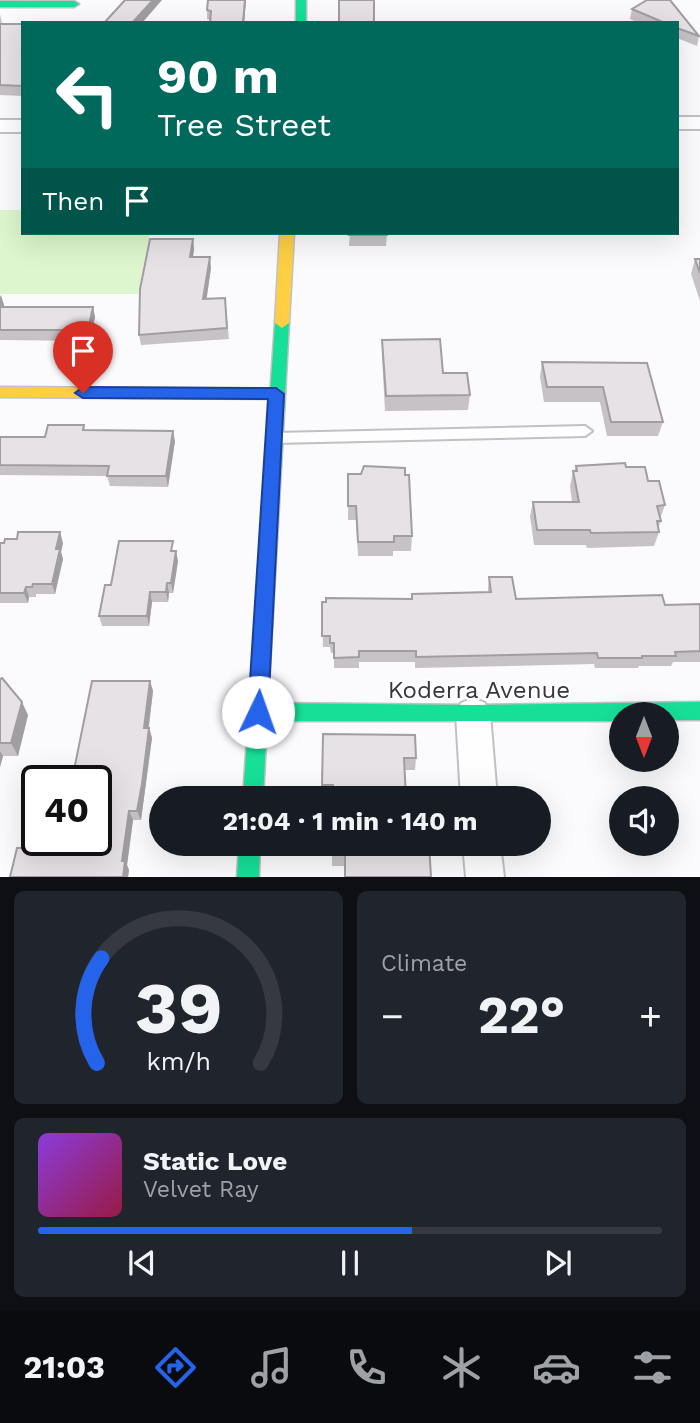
<!DOCTYPE html>
<meta charset="utf-8">
<style>
:root{--surface:#171b24;--page:#20242c;--text:#f1f3f6;--muted:#9ea1a6;--line:#363941;--accent:#2563eb}
body{margin:0;font-family:"Work Sans",sans-serif;background:var(--page);color:var(--text);height:100vh;display:flex;flex-direction:column;font-size:26px;white-space:nowrap}
*{box-sizing:border-box;margin:0}
p{font-size:23px;color:var(--muted)}
.icon{flex:none;width:38px;height:38px;fill:none;stroke:currentColor;stroke-width:2;stroke-linecap:round;stroke-linejoin:round}
.map{position:relative;height:877px;overflow:hidden}
.sheet{display:flex;flex-direction:column;gap:14px;padding:14px;background:#0d0f14;flex:1}
.sheet>*{flex:none}
.guide{position:absolute;left:21px;top:21px;width:658px;height:214px;border-radius:0px;box-shadow:0 7px 28px #0002;background:#00695c;color:#fff;overflow:hidden}
.needle{width:46px;rotate:180deg}
.buttons{position:absolute;left:609px;top:702px;display:grid;gap:14px}
.buttons a{display:grid;place-items:center;width:70px;height:70px;border-radius:50%;background:var(--surface);box-shadow:0 7px 28px #0002;font-size:35px}
.speed{position:absolute;left:21px;top:765px;display:flex;gap:14px;font-size:35px;font-weight:700;text-align:center}
.speed>*{display:grid;place-content:center;width:91px;height:91px;border-radius:50%;background:var(--surface);box-shadow:0 7px 28px #0002;line-height:1}
.speed .limit{border:4px solid #111;border-radius:10px;background:#fff;color:#111}
.pin{position:absolute;display:grid;place-items:center;width:60px;height:60px;color:#fff;margin:-72px -30px;border-radius:50% 50% 50% 0;rotate:-45deg;box-shadow:0 0 7px #0007}
.pin .icon{rotate:45deg}
.me{position:absolute;width:77px;margin:-38px;rotate:3deg;stroke-linejoin:round;filter:drop-shadow(0 0 5px #0008)}
.turn{display:flex;align-items:center;gap:24px;height:147px;padding:0 21px;font-size:32px}
.turn .icon{width:91px;height:91px;stroke-width:2.5}
.turn b{display:block;font-size:49px;line-height:60px}
.then{display:flex;align-items:center;height:66px;padding:0 21px;background:#0003;gap:14px;font-size:26px}
.big{font-size:52px;font-weight:700;line-height:1.1}
.sheet .tile{flex:1;display:flex;flex-direction:column;justify-content:center;gap:10px;min-width:0;padding:0 24px;border-radius:10px;background:var(--page)}
.sheet .dial{align-items:center;gap:0}
.dial svg{height:182px;overflow:visible;fill:none;stroke:var(--line);stroke-width:7;stroke-linecap:round;text-anchor:middle}
.dial text{fill:var(--text);stroke:none}
.song{display:flex;align-items:center;gap:21px}
.cover{width:84px;height:84px;border-radius:10px;background:linear-gradient(135deg,hsl(270 70% 55%),hsl(340 70% 35%))}
.played{height:7px;border-radius:4px;background:linear-gradient(90deg,var(--accent) 60%,var(--line) 60%)}
.keys{display:flex;justify-content:space-around;direction:ltr}
.heat{display:flex;justify-content:space-between;align-items:center;font-size:38px;direction:ltr}
.sheet .tiles{flex:1;display:grid;gap:14px;grid-template-columns:1fr 1fr}
.tile:last-child{grid-column:span 2}
.trip{position:absolute;left:149px;top:786px;width:402px;height:70px;border-radius:35px;background:var(--surface);box-shadow:0 7px 28px #0002;font-weight:700;line-height:70px;text-align:center}
.dock{display:flex;height:112px;justify-content:space-around;align-items:center;background:#090b0e;color:var(--muted)}
.dock .icon{width:49px;height:49px}
.dock .on{color:var(--accent)}
.dock b{font-size:32px;color:var(--text)}
.map>svg:first-child{display:block}
</style>
<div class="map">
<svg width="700" height="877" viewBox="0 0 700 877">
<rect width="100%" height="100%" fill="#fbfafd"/>
<polygon fill="#ddf6cd" points="0,210 23,210 23,233 150,233 138,294 0,294"/>
<g fill="none" stroke-linecap="round" stroke-linejoin="round">
<g stroke="#c1c0c5" stroke-width="4">
<polygon id="lane" points="585,426 592,431 585,436 275,443 268,438 275,433"/>
</g>
<g stroke="#c1c0c5" stroke-width="4">
<g id="street">
<rect x="677" y="117" width="23" height="12"/>
<rect x="0" y="120" width="23" height="12"/>
<polygon points="473,698 485,703 490,714 497,798 461,798 456,714 461,703"/>
<polygon points="463,844 500,844 504,877 466,877"/>
</g>
</g>
<g stroke="#c1c0c5" stroke-width="3">
<g id="fast">
<rect x="296" y="0" width="10" height="23"/>
<polygon points="0,1 74,1 79,4 74,7 0,7"/>
<polygon points="282,318 289,323 268,703 473,705 700,702 700,720 667,720 667,714 621,714 621,721 267,721 263,798 243,798 275,323"/>
<polygon points="239,844 260,844 259,877 237,877"/>
</g>
</g>
<g stroke="#c1c0c5" stroke-width="3">
<g id="slow">
<polygon points="280,233 294,233 289,323 282,328 275,323"/>
<polygon points="0,387 277,389 285,394 277,399 0,397"/>
</g>
</g>
<use href="#lane" fill="#fefeff" fill-rule="evenodd"/>
<use href="#street" fill="#fefeff" fill-rule="evenodd"/>
<use href="#fast" fill="#16e098" fill-rule="evenodd"/>
<use href="#slow" fill="#ffcf43" fill-rule="evenodd"/>
</g>
<g fill="#c6c2c6">
<polygon points="208,0 246,0 244,23 210,23 210,20 207,19 207,10"/>
<polygon points="647,0 670,0 699,36 697,46 677,38 677,23 639,23 630,19 632,9"/>
<polygon points="0,14 2,24 23,24 23,96 0,95"/>
<polygon points="350,233 387,233 386,246 349,246"/>
<polygon points="193,239 194,250 193,257 211,268 206,299 225,298 229,339 141,345 139,335"/>
<polygon points="695,259 700,259 700,301 691,274"/>
<polygon points="0,295 4,305 4,307 93,307 95,317 90,341 0,340"/>
<polygon points="382,340 443,373 470,395 468,410 385,411 382,355"/>
<polygon points="542,362 647,363 663,422 658,436 607,436 600,402 544,402 540,377"/>
<polygon points="84,425 85,430 175,441 168,487 110,486 107,476 0,475 0,437 45,437"/>
<polygon points="576,466 626,467 648,481 665,505 660,519 661,521 658,528 659,532 654,546 587,548 586,545 534,545 530,516 533,502 572,502 570,486 573,471 574,471"/>
<polygon points="348,474 412,536 411,551 393,551 393,556 358,556 356,520 348,520"/>
<polygon points="0,543 63,543 61,552 63,559 55,594 36,594 36,597 29,597 28,603 0,603"/>
<polygon points="175,551 178,561 173,593 169,593 168,602 152,602 149,626 102,626 99,616"/>
<polygon points="489,577 516,599 665,605 700,604 700,662 673,662 671,666 639,666 638,668 595,668 594,664 415,668 415,662 359,662 359,668 334,668 334,653 331,653 330,647 323,647 322,602 411,599 412,594 488,592 488,588"/>
<polygon points="0,679 28,715 18,756 3,756 0,767"/>
<polygon points="150,681 153,691 149,728 152,738 141,820 133,820 127,865 129,870 128,877 10,877 59,848"/>
<polygon points="323,734 416,758 415,770 405,770 333,796 322,796"/>
<polygon points="332,844 431,877 345,866 332,866"/>
</g>
<g fill="#a19ea1">
<polygon points="153,0 162,0 142,23 132,23"/>
<polygon points="245,0 246,0 244,23 243,23"/>
<polygon points="193,239 194,250 191,268 190,257"/>
<polygon points="210,257 211,268 205,310 203,299"/>
<polygon points="1,295 4,305 0,317 0,298"/>
<polygon points="93,307 95,317 90,341 88,330"/>
<polygon points="173,431 175,441 168,487 166,476"/>
<polygon points="60,532 63,543 61,552 63,559 55,594 52,584 56,549"/>
<polygon points="176,551 178,561 173,593 171,583"/>
<polygon points="167,583 169,593 168,602 166,592"/>
<polygon points="26,587 29,597 28,603 24,593"/>
<polygon points="150,592 152,602 149,626 147,616"/>
<polygon points="150,681 153,691 147,738 144,728"/>
<polygon points="22,702 28,715 18,756 11,743"/>
<polygon points="149,728 152,738 141,820 137,811"/>
<polygon points="0,751 3,756 0,767"/>
<polygon points="129,811 133,820 127,865 129,870 128,877 123,877 122,861"/>
</g>
<g fill="#e6e2e6" stroke="#a19ea1" stroke-width="2">
<polygon points="125,0 153,0 132,23 104,23"/>
<polygon points="208,0 245,0 243,23 210,23 211,11 207,10"/>
<rect x="339" y="0" width="35" height="23"/>
<polygon points="647,0 670,0 699,36 677,28 677,23 665,23 632,9"/>
<polygon points="0,24 23,24 23,86 0,85"/>
<polygon points="350,233 387,233 387,235 349,235"/>
<polygon points="150,239 193,239 190,257 210,257 203,299 225,298 227,328 139,335 140,289"/>
<polygon points="695,259 700,259 700,273"/>
<polygon points="0,307 93,307 88,330 0,330"/>
<polygon points="440,339 443,373 467,373 470,395 386,396 382,340"/>
<polygon points="542,362 647,363 663,422 611,422 603,387 547,387"/>
<polygon points="48,425 84,425 83,430 173,431 166,476 107,476 109,466 0,465 0,437 45,437"/>
<polygon points="625,463 626,467 645,467 648,481 659,481 665,505 657,506 661,521 657,521 659,532 591,533 590,530 537,530 533,502 579,502 573,471 577,471 576,466"/>
<polygon points="364,466 405,468 405,475 409,475 412,536 394,536 394,542 358,542 356,506 348,506 348,474 361,474"/>
<polygon points="18,532 60,532 56,549 60,549 52,584 33,584 32,587 26,587 24,593 0,593 0,543 4,543 5,539 17,539"/>
<polygon points="119,541 173,541 171,551 176,551 171,583 167,583 166,592 150,592 147,616 99,616 105,585 111,585"/>
<polygon points="489,577 512,577 516,599 662,595 665,605 700,604 700,651 675,652 676,656 642,656 642,658 598,658 597,653 416,657 416,651 359,651 359,657 334,658 334,643 330,643 330,636 322,636 322,602 326,602 326,598 412,599 412,594 491,592"/>
<polygon points="2,678 22,702 11,743 0,743 0,679"/>
<polygon points="92,681 150,681 144,728 149,728 142,784 137,811 129,811 122,861 125,861 123,877 10,877 17,848 59,848 61,840 96,840 96,780 72,780"/>
<polygon points="323,734 415,735 416,758 404,758 406,798 333,798 333,785 322,785"/>
<polygon points="332,844 429,844 431,877 345,877 345,855 332,855"/>
</g>
<polygon fill="#2563eb" stroke="#184099" stroke-width="2" points="83,387 276,388 284,394 268,712 265,718 258,721 251,718 248,712 268,399 83,398 75,393"/>
<g text-anchor="middle" dominant-baseline="central" stroke-width="5" stroke-linejoin="round" paint-order="stroke">
<g font-size="24" fill="#37363e" stroke="#fff">
<text x="479" y="690">Koderra Avenue</text>
</g>
</g>
</svg>
<div class="buttons">
<a><svg class="needle" viewBox="-14 -14 28 28"><path d="M0-13l5 13h-10z" fill="#e53935"/><path d="M0 13l5-13h-10z" fill="#9ea1a6"/></svg></a>
<a><svg class="icon" aria-label="sound" viewBox="0 0 24 24"><path d="M4 9h4l5-4v14l-5-4H4zM17 9q2 3 0 6"/></svg></a>
</div>
<div class="speed"><div class="limit">40</div></div>
<div class="pin" style="left:83px;top:393px;background:#d93025"><svg class="icon" aria-label="arrive" viewBox="0 0 24 24"><path d="M6 21V4h12l-3 4 3 4H6"/></svg></div>
<svg class="me" style="left:258px;top:712px" viewBox="-20 -20 40 40"><circle r="19" fill="#fff"/><path d="M0-13L10 11 0 6-10 11z" fill="#2563eb"/></svg>
<div class="trip">21:04 · 1 min · 140 m</div>
<div class="guide">
<div class="turn"><svg class="icon" aria-label="left" viewBox="0 0 24 24"><path d="M17 20v-9H6M10 6l-5 5 5 5"/></svg><div><b>90 m</b>Tree Street</div></div>
<div class="then">Then<svg class="icon" aria-label="arrive" viewBox="0 0 24 24"><path d="M6 21V4h12l-3 4 3 4H6"/></svg></div>
</div>
</div>
<section class="sheet">
<div class="tiles">
<div class="tile dial"><svg viewBox="0 0 100 80">
<path d="M14 69A42 42 0 1 1 86 69"/>
<path d="M14 69A42 42 0 0 1 16 23" stroke="#2563eb"/>
<text x="50" y="56" font-size="32" font-weight="700">39</text>
<text x="50" y="72" font-size="11">km/h</text>
</svg></div>
<div class="tile"><p>Climate</p>
<div class="heat"><a>−</a><b class="big">22°</b><a>+</a></div>
</div>
<div class="tile">
<div class="song"><i class="cover"></i><div><b>Static Love</b><p>Velvet Ray</p></div></div>
<div class="played"></div>
<div class="keys"><svg class="icon" aria-label="previous" viewBox="0 0 24 24"><path d="M18 5L8 12l10 7zM5 5v14"/></svg><svg class="icon" aria-label="pause" viewBox="0 0 24 24"><path d="M8 5v14M16 5v14"/></svg><svg class="icon" aria-label="next" viewBox="0 0 24 24"><path d="M6 5l10 7-10 7zM19 5v14"/></svg></div>
</div>
</div>
</section>
<nav class="dock">
<b>21:03</b>
<svg class="icon on" aria-label="directions" viewBox="0 0 24 24"><path d="M12 3l9 9-9 9-9-9zM9 14v-3h6M13 9l2 2-2 2"/></svg>
<svg class="icon" aria-label="music" viewBox="0 0 24 24"><path d="M9 18V5l10-2v13"/><circle cx="6" cy="18" r="3"/><circle cx="16" cy="16" r="3"/></svg>
<svg class="icon" aria-label="phone" viewBox="0 0 24 24"><path d="M5 4h4l2 5-3 2q2 4 5 5l2-3 5 2v4C11 20 4 13 5 4z"/></svg>
<svg class="icon" aria-label="climate" viewBox="0 0 24 24"><path d="M12 3v18M4 7l16 10M4 17L20 7"/></svg>
<svg class="icon" aria-label="car" viewBox="0 0 24 24"><path d="M5 17H2v-5l4-1 3-4h7l3 4 3 1v5h-3M9 17h6M6 11h13"/><circle cx="7" cy="17" r="2"/><circle cx="17" cy="17" r="2"/></svg>
<svg class="icon" aria-label="filters" viewBox="0 0 24 24"><path d="M4 7h16M4 17h16"/><circle cx="9" cy="7" r="2"/><circle cx="15" cy="17" r="2"/></svg>
</nav>
